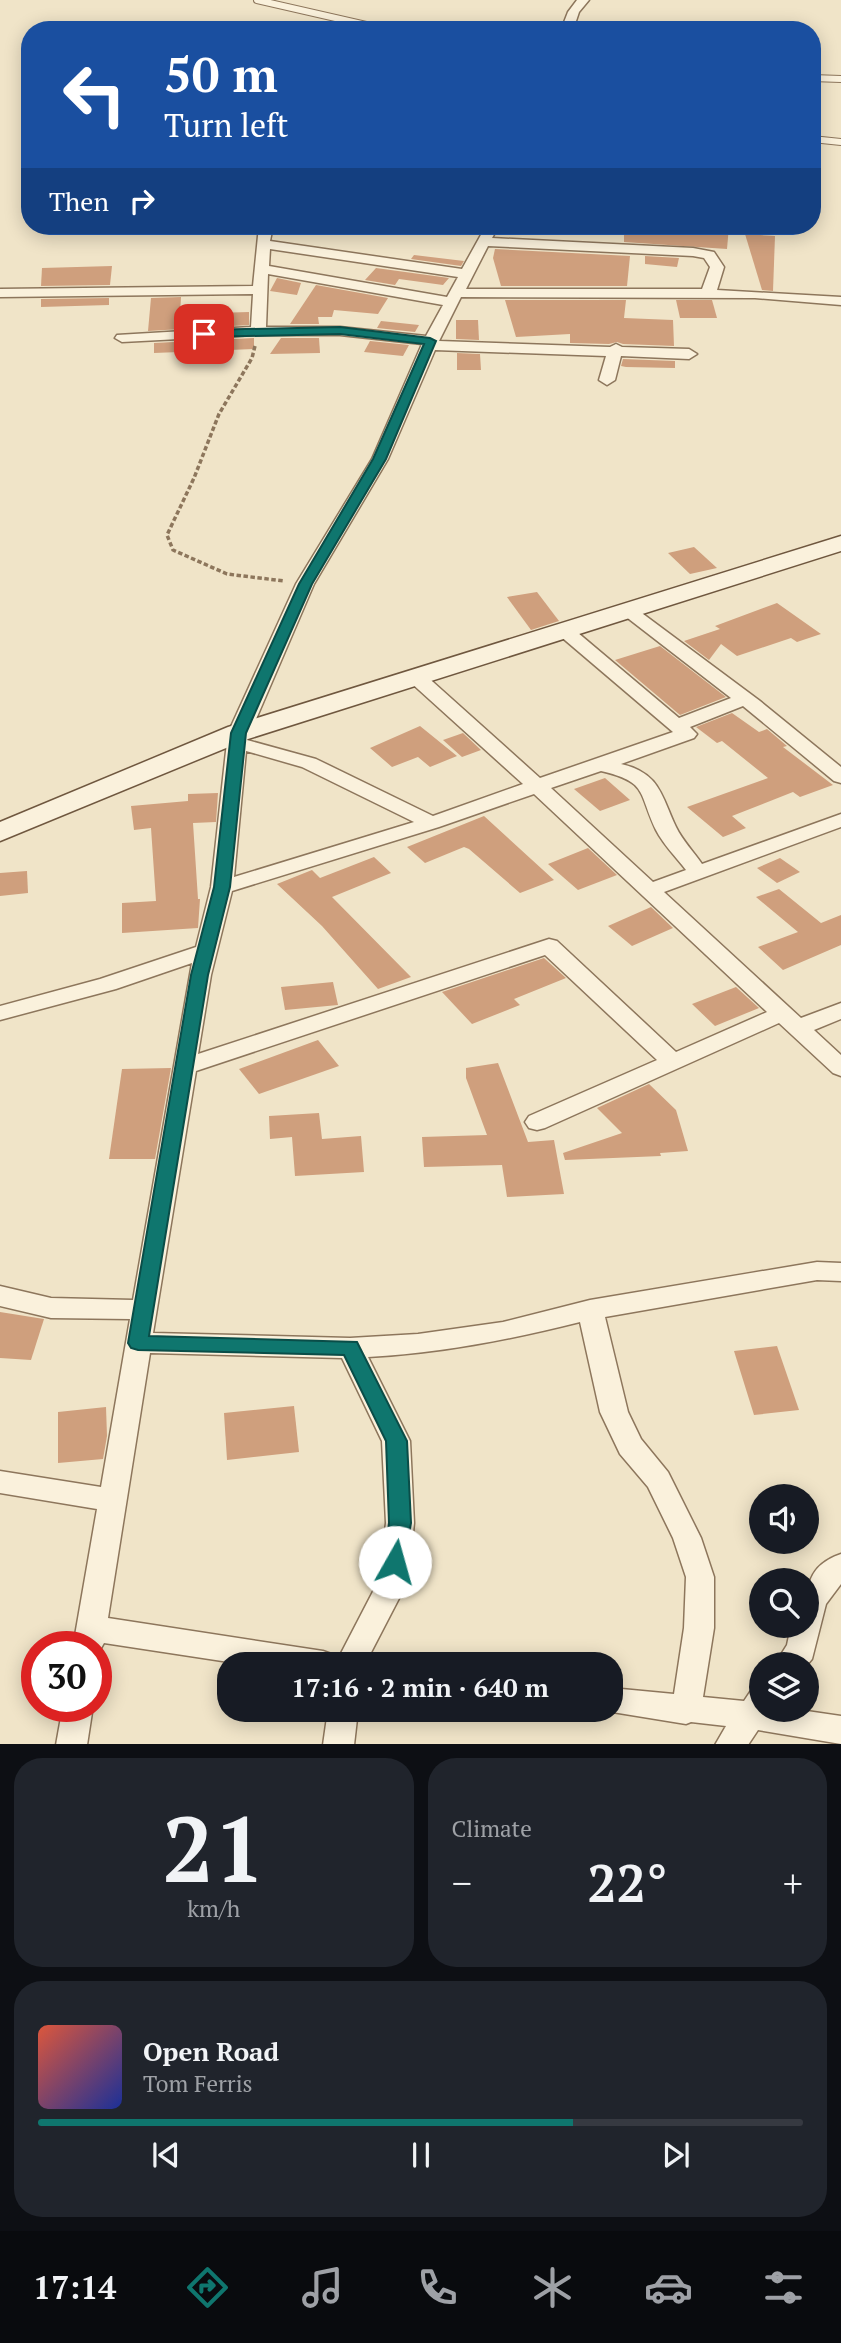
<!DOCTYPE html>
<meta charset="utf-8">
<style>
:root{--surface:#171b24;--page:#20242c;--text:#f1f3f6;--muted:#9ea1a6;--line:#363941;--accent:#0f766e}
body{margin:0;font-family:"PT Serif",serif;background:var(--page);color:var(--text);height:100vh;display:flex;flex-direction:column;font-size:26px;white-space:nowrap}
*{box-sizing:border-box;margin:0}
p{font-size:23px;color:var(--muted)}
.icon{flex:none;width:38px;height:38px;fill:none;stroke:currentColor;stroke-width:2;stroke-linecap:round;stroke-linejoin:round}
.map{position:relative;height:1744px;overflow:hidden}
.details{display:flex;flex-direction:column;gap:14px;padding:14px;background:#0d0f14;flex:1}
.details>*{flex:none}
.banner{position:absolute;left:21px;top:21px;width:800px;height:214px;border-radius:28px;box-shadow:0 4px 18px #0003;background:#1a4fa0;color:#fff;overflow:hidden}
.buttons{position:absolute;left:749px;top:1484px;display:grid;gap:14px}
.buttons a{display:grid;place-items:center;width:70px;height:70px;border-radius:50%;background:var(--surface);box-shadow:0 4px 18px #0003;font-size:35px}
.speed{position:absolute;left:21px;top:1631px;display:flex;gap:14px;font-size:35px;font-weight:700;text-align:center}
.speed>*{display:grid;place-content:center;width:91px;height:91px;border-radius:50%;background:var(--surface);box-shadow:0 4px 18px #0003;line-height:1}
.speed .limit{border:10px solid #d22;background:#fff;color:#111}
.pin{position:absolute;display:grid;place-items:center;width:60px;height:60px;color:#fff;margin:-30px;border-radius:14px;box-shadow:0 4px 10px #0006}
.me{position:absolute;width:77px;margin:-38px;rotate:7deg;stroke-linejoin:round;filter:drop-shadow(0 0 5px #0008)}
.turn{display:flex;align-items:center;gap:24px;height:147px;padding:0 28px;font-size:32px}
.turn .icon{width:91px;height:91px;stroke-width:2.5}
.turn b{display:block;font-size:49px;line-height:60px}
.then{display:flex;align-items:center;height:66px;padding:0 28px;background:#0003;gap:14px;font-size:26px}
.big{font-size:52px;font-weight:800;line-height:1.1}
.details .tile{flex:1;display:flex;flex-direction:column;justify-content:center;gap:10px;min-width:0;padding:0 24px;border-radius:28px;background:var(--page)}
.details .dial{align-items:center;gap:0}
.dial b{font-size:91px;line-height:1}
.song{display:flex;align-items:center;gap:21px}
.cover{width:84px;height:84px;border-radius:10px;background:linear-gradient(135deg,hsl(10 70% 55%),hsl(230 70% 35%))}
.played{height:7px;border-radius:4px;background:linear-gradient(90deg,var(--accent) 70%,var(--line) 70%)}
.keys{display:flex;justify-content:space-around;direction:ltr}
.heat{display:flex;justify-content:space-between;align-items:center;font-size:38px;direction:ltr}
.details .tiles{flex:1;display:grid;gap:14px;grid-template-columns:1fr 1fr}
.tile:last-child{grid-column:span 2}
.trip{position:absolute;left:217px;top:1652px;width:406px;height:70px;border-radius:28px;background:var(--surface);box-shadow:0 4px 18px #0003;font-weight:800;line-height:70px;text-align:center}
.menu{display:flex;height:112px;justify-content:space-around;align-items:center;background:#090b0e;color:var(--muted)}
.menu .icon{width:49px;height:49px}
.menu .on{color:var(--accent)}
.menu b{font-size:32px;color:var(--text)}
.map>svg:first-child{display:block}
</style>
<div class="map">
<svg width="841" height="1745" viewBox="0 0 841 1745">
<rect width="100%" height="100%" fill="#f0e4c8"/>
<g fill="#cf9f7d">
<polygon points="624,226 729,226 727,249 624,242"/>
<polygon points="745,234 775,236 773,291 762,290"/>
<polygon points="495,249 630,256 627,286 501,286 493,258"/>
<polygon points="414,255 464,261 461,266 411,259"/>
<polygon points="645,256 679,258 677,267 645,264"/>
<polygon points="112,266 110,285 41,286 42,268"/>
<polygon points="376,268 449,278 443,285 399,279 395,285 365,280"/>
<polygon points="277,278 301,283 297,295 270,291"/>
<polygon points="316,285 388,298 378,314 334,310 332,317 318,317 319,324 290,324"/>
<polygon points="181,297 180,314 249,312 249,325 148,331 151,298"/>
<polygon points="109,298 109,305 41,307 41,299"/>
<polygon points="505,300 626,300 624,318 673,320 674,346 623,344 617,342 609,344 570,343 570,334 516,337"/>
<polygon points="676,300 712,300 717,318 680,318"/>
<polygon points="456,320 478,320 479,340 456,339"/>
<polygon points="381,321 419,325 415,332 377,328"/>
<polygon points="254,338 254,349 154,353 154,343"/>
<polygon points="281,338 319,338 320,353 270,354"/>
<polygon points="370,341 409,345 403,356 364,352"/>
<polygon points="457,353 480,354 481,370 457,370"/>
<polygon points="623,359 675,361 675,368 626,367 621,366"/>
<polygon points="694,547 717,568 690,574 668,553"/>
<polygon points="537,592 559,621 531,630 507,597"/>
<polygon points="777,603 821,634 797,642 791,638 737,656 721,644 709,660 684,641 720,629 715,626"/>
<polygon points="660,646 726,697 680,715 615,660"/>
<polygon points="732,713 759,732 767,729 787,746 783,747 833,785 800,797 793,792 732,816 746,828 723,837 687,807 768,778 722,741 717,743 696,727"/>
<polygon points="420,726 457,756 430,767 418,757 392,767 370,748"/>
<polygon points="463,733 481,750 462,757 443,740"/>
<polygon points="605,778 630,800 600,811 574,789"/>
<polygon points="218,793 216,822 193,823 198,899 200,899 198,928 122,933 122,903 156,901 151,828 134,830 131,806 188,801 188,794"/>
<polygon points="484,816 554,880 520,893 469,849 464,847 425,863 407,847"/>
<polygon points="588,848 617,875 578,890 548,864"/>
<polygon points="374,857 391,873 332,897 411,977 378,989 322,926 277,884 312,870 320,878"/>
<polygon points="780,858 800,872 777,883 757,868"/>
<polygon points="27,871 28,893 0,896 0,873"/>
<polygon points="779,889 821,923 841,915 841,945 783,970 758,947 798,932 756,897"/>
<polygon points="651,907 673,928 632,946 608,926"/>
<polygon points="544,958 566,978 514,999 520,1005 472,1024 442,992"/>
<polygon points="333,982 338,1005 285,1010 281,987"/>
<polygon points="736,987 759,1008 715,1026 692,1004"/>
<polygon points="318,1040 339,1066 259,1094 239,1069"/>
<polygon points="498,1063 528,1142 554,1140 564,1194 507,1197 502,1165 424,1167 422,1137 487,1135 466,1078 466,1068"/>
<polygon points="171,1068 155,1159 109,1159 122,1069"/>
<polygon points="649,1084 676,1110 688,1151 660,1153 661,1156 565,1160 563,1153 622,1133 597,1108"/>
<polygon points="319,1113 322,1139 361,1136 364,1172 295,1176 292,1137 270,1139 269,1116"/>
<polygon points="0,1312 44,1319 31,1360 0,1358"/>
<polygon points="777,1346 799,1410 754,1415 734,1351"/>
<polygon points="294,1406 299,1452 227,1460 224,1413"/>
<polygon points="106,1407 107,1436 103,1459 58,1463 58,1412"/>
</g>
<g fill="none" stroke-linecap="round" stroke-linejoin="round">
<g stroke="#8d765c" stroke-width="8">
<g id="lane">
<polyline points="257,0 388,30"/>
<polyline points="812,78 841,79"/>
<polyline points="812,139 841,142"/>
</g>
</g>
<g stroke="#8d765c" stroke-width="3">
<g id="street">
<polygon points="577,0 589,0 579,12 573,30 561,30 568,12"/>
<path d="M 259,226 L 273,226 L 270,241 L 462,269 L 482,233 L 464,229 L 462,226 L 499,226 L 492,238 L 693,248 L 714,252 L 724,267 L 717,290 L 841,297 L 841,305 L 755,298 L 461,297 L 439,341 L 610,347 L 616,344 L 622,347 L 689,349 L 697,354 L 689,359 L 621,356 L 615,380 L 607,385 L 599,380 L 606,356 L 435,350 L 388,459 L 314,584 L 247,740 L 316,759 L 433,816 L 523,784 L 409,681 L 407,677 L 409,673 L 423,673 L 540,778 L 673,732 L 559,635 L 556,631 L 559,627 L 571,627 L 679,718 L 731,698 L 616,609 L 625,604 L 631,605 L 760,701 L 841,767 L 841,783 L 834,781 L 743,706 L 690,727 L 697,734 L 694,738 L 621,764 C 660,773 661,795 676,827 C 682,840 694,852 702,864 L 841,814 L 841,827 L 664,892 L 801,1018 L 841,1003 L 841,1019 L 814,1030 L 841,1055 L 841,1076 L 833,1073 L 779,1023 L 545,1128 L 537,1130 L 529,1128 L 525,1122 L 529,1116 L 657,1060 L 545,955 L 196,1071 L 153,1333 L 350,1338 L 418,1334 L 503,1322 L 590,1300 L 817,1262 L 841,1263 L 841,1281 L 817,1280 L 605,1317 L 628,1412 L 641,1439 L 668,1472 L 701,1538 L 714,1577 L 714,1628 L 703,1697 L 744,1701 L 750,1692 L 761,1688 L 761,1710 L 800,1710 L 841,1716 L 841,1744 L 758,1730 L 748,1745 L 715,1745 L 726,1726 L 691,1722 L 686,1724 L 600,1710 L 611,1710 L 611,1688 L 674,1694 L 684,1628 L 686,1577 L 673,1538 L 648,1487 L 620,1454 L 600,1412 L 580,1322 C 508,1340 441,1353 368,1357 L 410,1441 L 414,1523 L 408,1581 L 365,1664 L 242,1664 L 104,1643 L 96,1657 L 96,1647 L 73,1647 L 97,1509 L 0,1493 L 0,1471 L 101,1487 L 130,1319 L 51,1318 L 0,1306 L 0,1286 L 51,1298 L 133,1300 L 192,963 L 116,989 L 0,1020 L 0,1006 L 100,979 L 196,947 L 211,887 L 228,733 L 296,584 L 372,459 L 422,344 L 340,335 L 258,335 L 122,342 L 115,338 L 117,335 L 251,327 L 253,294 L 0,297 L 0,289 L 253,286 ZM 488,246 L 693,256 L 704,258 L 710,267 L 702,289 L 466,289 ZM 270,249 L 458,277 L 447,297 L 269,266 ZM 268,274 L 443,305 L 426,336 L 340,327 L 266,327 ZM 246,751 L 302,767 L 414,822 L 234,877 ZM 601,771 C 648,782 638,792 656,830 C 663,844 676,857 686,870 L 653,882 L 551,788 ZM 534,794 L 767,1012 L 676,1052 L 557,941 L 549,939 L 198,1054 L 211,975 L 232,891 L 439,827 ZM 150,1353 L 342,1358 L 382,1441 L 386,1523 L 379,1580 L 337,1661 L 334,1655 L 323,1651 L 108,1618 Z"/>
<path d="M 841,1554 L 841,1584 L 826,1604 L 812,1659 L 807,1665 L 775,1664 L 787,1645 L 791,1626 L 807,1626 C 807,1593 803,1567 841,1554 Z"/>
<polygon points="63,1706 93,1706 87,1745 56,1745"/>
<polygon points="328,1710 358,1710 354,1745 323,1745"/>
</g>
</g>
<g stroke="#6f573f" stroke-width="3">
<polygon id="secondary" points="841,536 841,551 248,739 0,841 0,822 228,727"/>
</g>
<polyline stroke="#8d765c" stroke-width="3.5" stroke-dasharray="4.5 2.5" stroke-linecap="butt" points="255,346 252,358 219,414 194,478 167,535 173,550 227,574 284,581"/>
<use href="#lane" stroke="#faf1dc" stroke-width="6"/>
<use href="#street" fill="#faf1dc" fill-rule="evenodd"/>
<use href="#secondary" fill="#faf1dc" fill-rule="evenodd"/>
</g>
<polygon fill="#0f766e" stroke="#0a4d48" stroke-width="2" points="340,327 430,338 436,341 386,459 312,584 246,733 230,887 208,975 149,1336 357,1342 407,1441 411,1523 403,1568 395,1571 388,1568 384,1562 389,1523 386,1441 344,1355 138,1350 131,1348 128,1343 191,975 214,887 231,733 299,584 373,459 424,344 340,334 204,337 198,334 204,330"/>
</svg>
<div class="buttons">
<a><svg class="icon" aria-label="sound" viewBox="0 0 24 24"><path d="M4 9h4l5-4v14l-5-4H4zM17 9q2 3 0 6"/></svg></a>
<a><svg class="icon" aria-label="search" viewBox="0 0 24 24"><circle cx="10" cy="10" r="6"/><path d="M15 15l6 6"/></svg></a>
<a><svg class="icon" aria-label="layers" viewBox="0 0 24 24"><path d="M12 4l9 5-9 5-9-5zM3 14l9 5 9-5"/></svg></a>
</div>
<div class="speed"><div class="limit">30</div></div>
<div class="pin" style="left:204px;top:334px;background:#d93025"><svg class="icon" aria-label="arrive" viewBox="0 0 24 24"><path d="M6 21V4h12l-3 4 3 4H6"/></svg></div>
<svg class="me" style="left:395px;top:1562px" viewBox="-20 -20 40 40"><circle r="19" fill="#fff"/><path d="M0-13L10 11 0 6-10 11z" fill="#0f766e"/></svg>
<div class="trip">17:16 · 2 min · 640 m</div>
<div class="banner">
<div class="turn"><svg class="icon" aria-label="left" viewBox="0 0 24 24"><path d="M17 20v-9H6M10 6l-5 5 5 5"/></svg><div><b>50 m</b>Turn left</div></div>
<div class="then">Then<svg class="icon" aria-label="right" viewBox="0 0 24 24"><path d="M7 20v-9h11M14 6l5 5-5 5"/></svg></div>
</div>
</div>
<section class="details">
<div class="tiles">
<div class="tile dial"><b>21</b><p>km/h</p></div>
<div class="tile"><p>Climate</p>
<div class="heat"><a>−</a><b class="big">22°</b><a>+</a></div>
</div>
<div class="tile">
<div class="song"><i class="cover"></i><div><b>Open Road</b><p>Tom Ferris</p></div></div>
<div class="played"></div>
<div class="keys"><svg class="icon" aria-label="previous" viewBox="0 0 24 24"><path d="M18 5L8 12l10 7zM5 5v14"/></svg><svg class="icon" aria-label="pause" viewBox="0 0 24 24"><path d="M8 5v14M16 5v14"/></svg><svg class="icon" aria-label="next" viewBox="0 0 24 24"><path d="M6 5l10 7-10 7zM19 5v14"/></svg></div>
</div>
</div>
</section>
<nav class="menu">
<b>17:14</b>
<svg class="icon on" aria-label="directions" viewBox="0 0 24 24"><path d="M12 3l9 9-9 9-9-9zM9 14v-3h6M13 9l2 2-2 2"/></svg>
<svg class="icon" aria-label="music" viewBox="0 0 24 24"><path d="M9 18V5l10-2v13"/><circle cx="6" cy="18" r="3"/><circle cx="16" cy="16" r="3"/></svg>
<svg class="icon" aria-label="phone" viewBox="0 0 24 24"><path d="M5 4h4l2 5-3 2q2 4 5 5l2-3 5 2v4C11 20 4 13 5 4z"/></svg>
<svg class="icon" aria-label="climate" viewBox="0 0 24 24"><path d="M12 3v18M4 7l16 10M4 17L20 7"/></svg>
<svg class="icon" aria-label="car" viewBox="0 0 24 24"><path d="M5 17H2v-5l4-1 3-4h7l3 4 3 1v5h-3M9 17h6M6 11h13"/><circle cx="7" cy="17" r="2"/><circle cx="17" cy="17" r="2"/></svg>
<svg class="icon" aria-label="filters" viewBox="0 0 24 24"><path d="M4 7h16M4 17h16"/><circle cx="9" cy="7" r="2"/><circle cx="15" cy="17" r="2"/></svg>
</nav>
